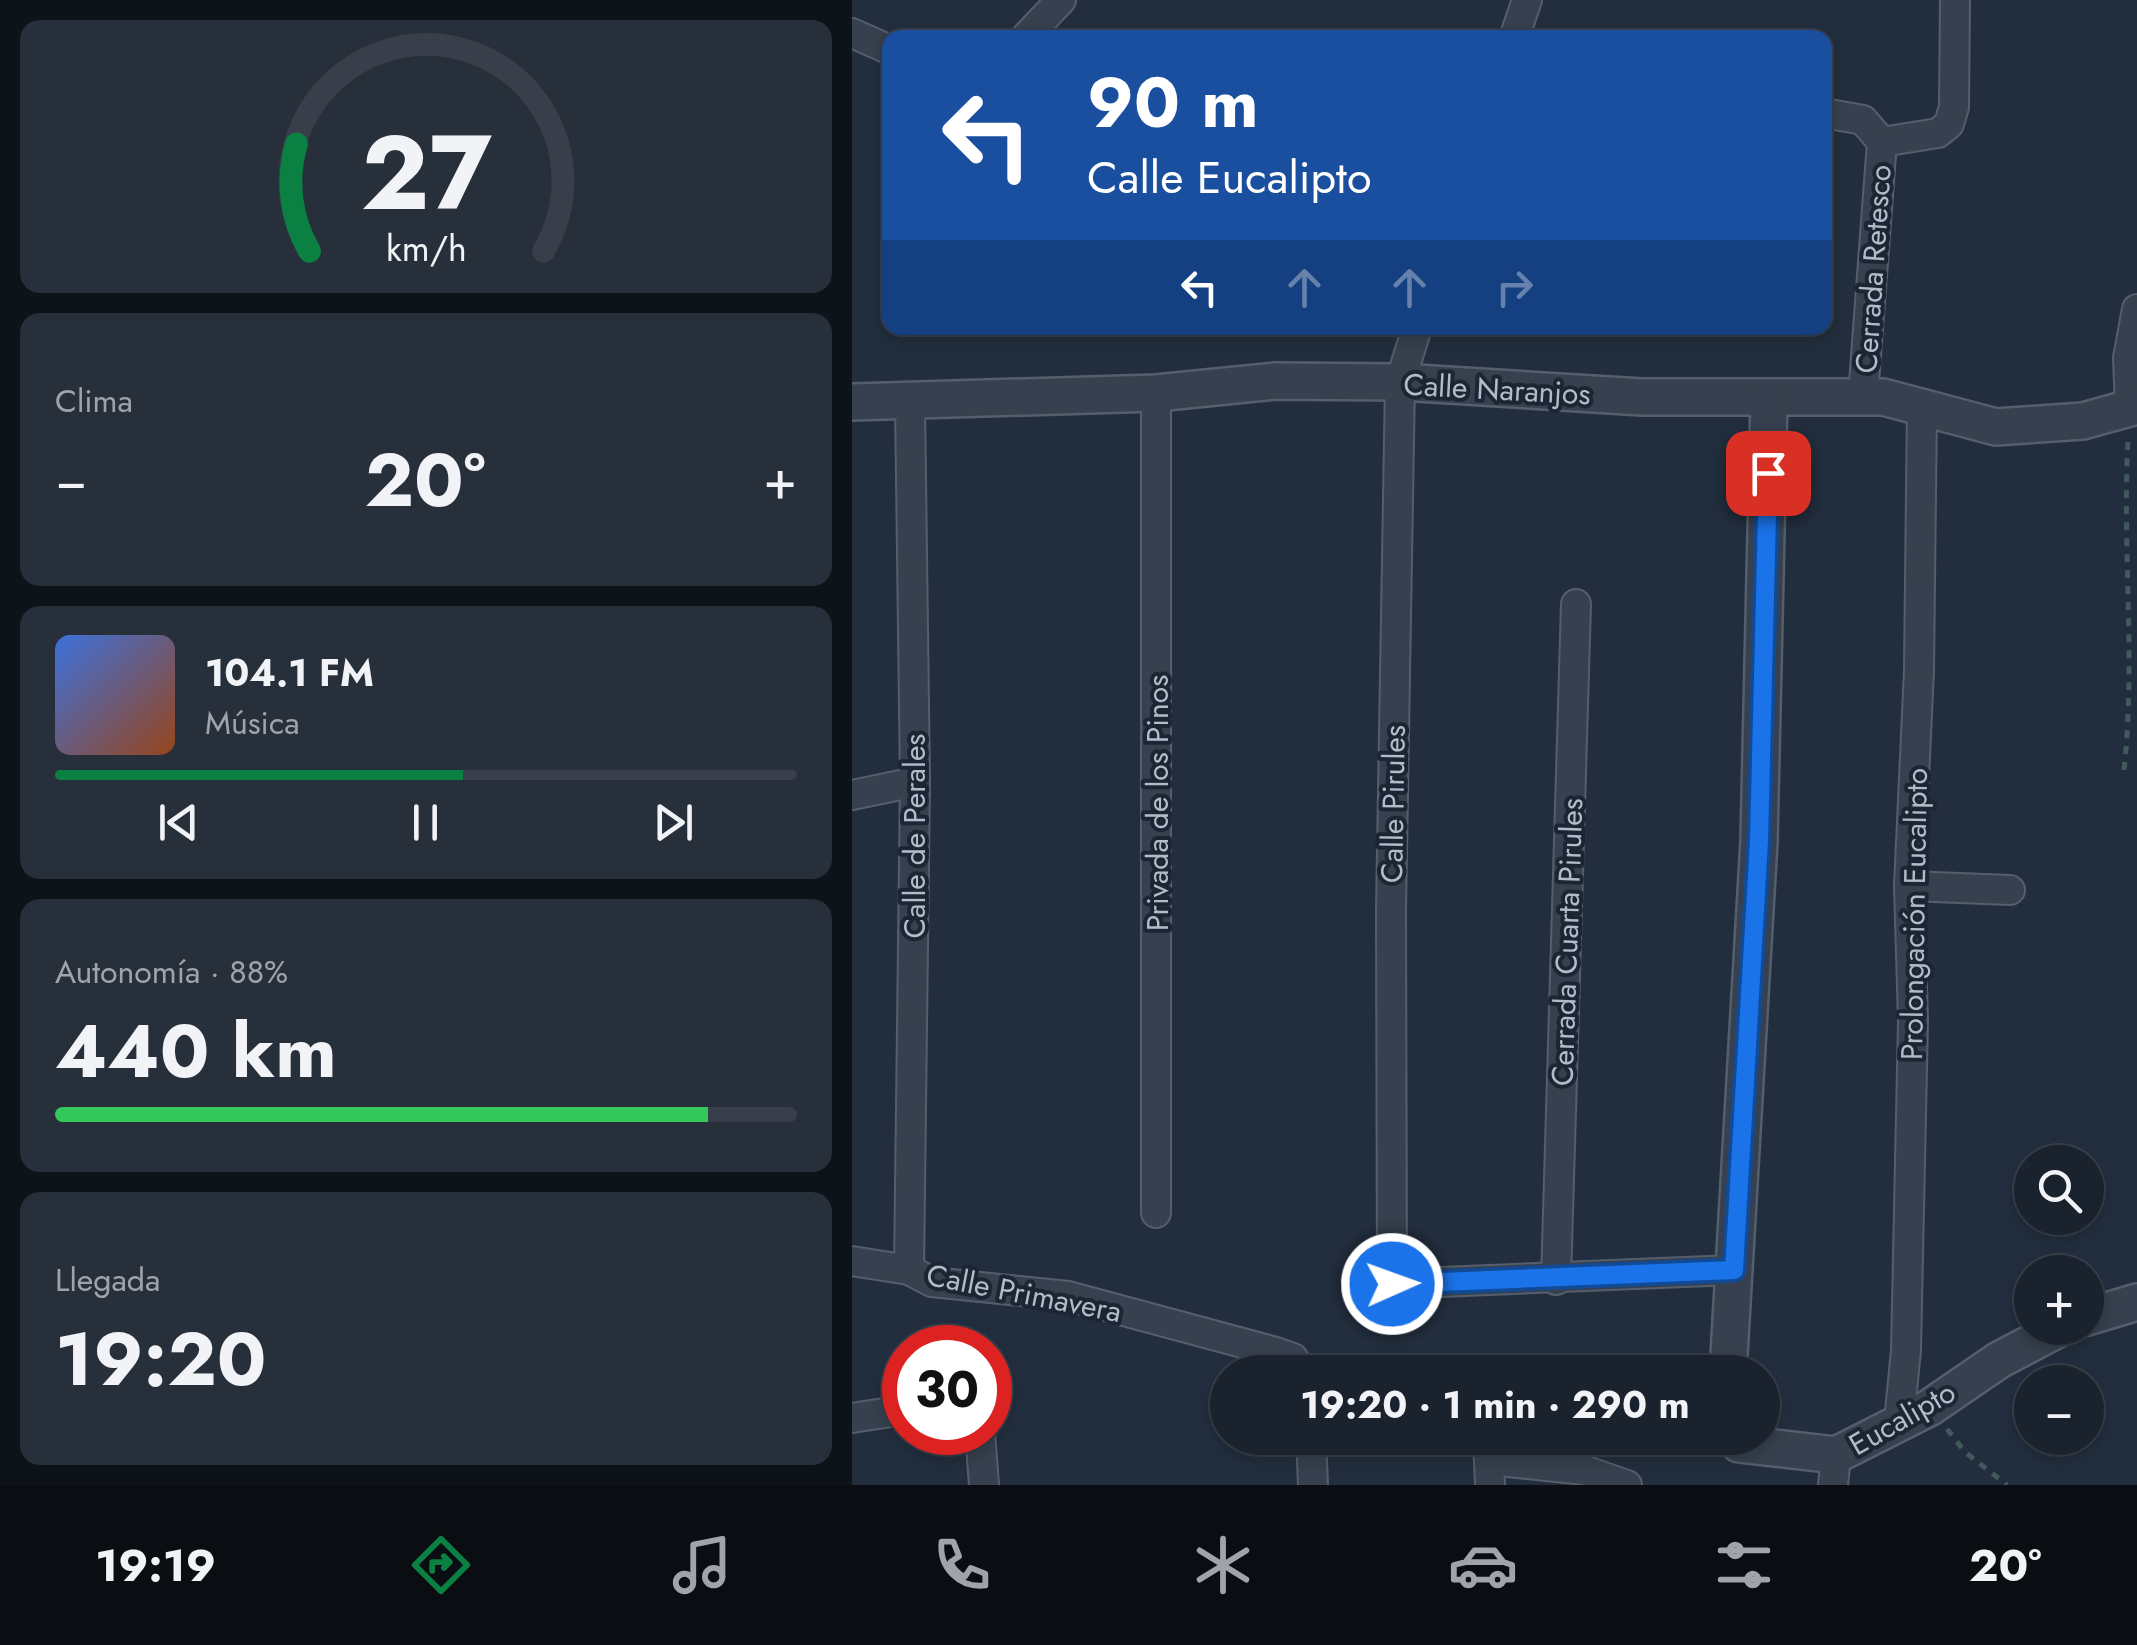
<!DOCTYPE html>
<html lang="es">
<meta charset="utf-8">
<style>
:root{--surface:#1a222e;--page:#272f3a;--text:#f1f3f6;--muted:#9fa4aa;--line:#383f4a;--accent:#0b8043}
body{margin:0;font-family:Jost,sans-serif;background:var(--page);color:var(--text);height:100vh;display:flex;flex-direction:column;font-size:38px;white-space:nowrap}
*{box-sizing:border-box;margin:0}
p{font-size:32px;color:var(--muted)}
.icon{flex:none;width:55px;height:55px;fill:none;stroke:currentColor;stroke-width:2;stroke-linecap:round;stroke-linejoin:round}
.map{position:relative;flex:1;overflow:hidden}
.panel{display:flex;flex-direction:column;gap:20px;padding:20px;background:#0e1319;width:852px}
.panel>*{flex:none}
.guide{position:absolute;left:30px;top:30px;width:950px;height:305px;border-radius:20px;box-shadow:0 5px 15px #0003,0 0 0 2px var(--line);background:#1a4fa0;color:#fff;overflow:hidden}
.fabs{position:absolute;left:1162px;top:1145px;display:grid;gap:20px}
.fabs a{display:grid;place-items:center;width:90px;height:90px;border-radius:50%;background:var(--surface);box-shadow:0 5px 15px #0003,0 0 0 2px var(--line);font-size:50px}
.speed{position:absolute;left:30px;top:1325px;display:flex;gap:20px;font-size:50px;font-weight:700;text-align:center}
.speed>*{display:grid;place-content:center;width:130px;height:130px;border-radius:50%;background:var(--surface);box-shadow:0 5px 15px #0003,0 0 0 2px var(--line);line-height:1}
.speed .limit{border:15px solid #d22;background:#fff;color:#111}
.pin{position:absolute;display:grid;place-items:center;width:85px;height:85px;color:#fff;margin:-42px;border-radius:20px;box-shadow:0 5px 15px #0006}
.me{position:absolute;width:110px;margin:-55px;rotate:88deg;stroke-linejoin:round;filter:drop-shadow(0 0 8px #0008)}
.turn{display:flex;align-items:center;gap:35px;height:210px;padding:0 40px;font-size:45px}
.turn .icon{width:130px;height:130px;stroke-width:2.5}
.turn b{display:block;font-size:70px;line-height:85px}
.lanes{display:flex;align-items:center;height:95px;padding:0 40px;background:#0003;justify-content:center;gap:50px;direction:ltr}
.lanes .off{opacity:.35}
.big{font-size:75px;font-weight:700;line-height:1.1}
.panel .tile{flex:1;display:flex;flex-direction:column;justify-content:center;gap:15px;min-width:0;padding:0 35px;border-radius:20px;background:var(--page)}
.panel .dial{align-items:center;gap:0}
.dial svg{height:260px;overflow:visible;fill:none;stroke:var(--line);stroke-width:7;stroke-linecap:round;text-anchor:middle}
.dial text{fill:var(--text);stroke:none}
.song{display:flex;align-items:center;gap:30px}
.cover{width:120px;height:120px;border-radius:15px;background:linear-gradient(135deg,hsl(220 70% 55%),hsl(20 70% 35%))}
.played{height:10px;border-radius:5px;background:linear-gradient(90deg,var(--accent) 55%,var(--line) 55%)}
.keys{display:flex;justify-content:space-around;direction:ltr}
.heat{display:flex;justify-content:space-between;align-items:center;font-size:55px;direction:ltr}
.charge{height:15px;border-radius:8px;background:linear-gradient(90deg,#34c759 88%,var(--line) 0)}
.trip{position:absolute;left:358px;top:1355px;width:570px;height:100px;border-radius:50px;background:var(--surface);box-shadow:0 5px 15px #0003,0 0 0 2px var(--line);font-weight:700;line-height:100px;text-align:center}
.tab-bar{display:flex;height:160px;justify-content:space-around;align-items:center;background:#0a0e12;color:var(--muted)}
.tab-bar .icon{width:70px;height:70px}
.tab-bar .current{color:var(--accent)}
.tab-bar b{font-size:45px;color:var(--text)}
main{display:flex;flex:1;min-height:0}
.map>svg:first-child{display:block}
</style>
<main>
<section class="panel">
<div class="tile dial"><svg viewBox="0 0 100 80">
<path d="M14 69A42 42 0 1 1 86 69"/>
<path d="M14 69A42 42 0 0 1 10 36" stroke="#0b8043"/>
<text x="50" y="56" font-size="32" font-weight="700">27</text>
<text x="50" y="72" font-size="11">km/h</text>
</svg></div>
<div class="tile"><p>Clima</p>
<div class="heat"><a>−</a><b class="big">20°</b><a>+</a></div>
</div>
<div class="tile">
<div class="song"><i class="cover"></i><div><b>104.1 FM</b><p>Música</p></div></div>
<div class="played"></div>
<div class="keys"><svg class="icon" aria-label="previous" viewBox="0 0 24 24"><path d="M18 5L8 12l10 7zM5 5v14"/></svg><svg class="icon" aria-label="pause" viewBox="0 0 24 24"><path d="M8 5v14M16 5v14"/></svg><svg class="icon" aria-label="next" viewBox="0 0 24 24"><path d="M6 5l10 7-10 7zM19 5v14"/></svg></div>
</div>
<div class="tile"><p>Autonomía · 88%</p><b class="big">440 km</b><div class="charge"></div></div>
<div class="tile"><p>Llegada</p><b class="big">19:20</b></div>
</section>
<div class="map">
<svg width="1285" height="1485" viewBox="0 0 1285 1485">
<rect width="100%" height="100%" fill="#222e3e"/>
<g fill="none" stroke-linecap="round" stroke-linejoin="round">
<g stroke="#545e6c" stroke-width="32">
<g id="minor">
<polyline points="0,33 38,50"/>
<polyline points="173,38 209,0"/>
<polyline points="662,38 675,0"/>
<polyline points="972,113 1011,120 1030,142"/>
<polyline points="1030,142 1086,133 1097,124 1102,107 1103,0"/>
<polyline points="565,328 548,382 539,910 540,1284 882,1270"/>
<polyline points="1011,396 1030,142"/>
<polyline points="1278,408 1276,358 1285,309"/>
<polyline points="0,795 63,782"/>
<polyline points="1057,886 1158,890"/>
<polyline points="304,1213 304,393"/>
<polyline points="0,1261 57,1270 80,1282 216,1296 424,1352 441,1358 450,1372"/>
<polyline points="57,1270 63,782 58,402"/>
<polyline points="704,1280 724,604"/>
<polyline points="0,1418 52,1410"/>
<polyline points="1047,1422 1054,1350 1061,1021 1057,886 1067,670 1070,405"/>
<polyline points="128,1432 132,1485"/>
<polyline points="459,1438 461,1485"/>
<polyline points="636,1438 638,1485"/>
<polyline points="637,1460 732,1470 775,1485"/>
<polyline points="981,1485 984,1455"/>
</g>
</g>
<g stroke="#545e6c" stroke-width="40">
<g id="tertiary">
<polyline points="0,402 304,393 423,381 548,382 790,397 1031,397 1144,427 1231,421 1285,406"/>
<polyline points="1235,1317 1285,1302"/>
<polyline points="876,1372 907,841 917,399"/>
<polyline points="882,1438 887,1444 984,1455 1077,1408 1147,1360 1208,1328"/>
</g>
</g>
<g stroke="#42595c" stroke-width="5" stroke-dasharray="8 8" stroke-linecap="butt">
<path d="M 1272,770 C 1284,660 1270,549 1276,439"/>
<polyline points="1095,1429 1113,1452 1155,1485"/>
</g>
<use href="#minor" stroke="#36404e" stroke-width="28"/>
<use href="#tertiary" stroke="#36404e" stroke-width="35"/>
</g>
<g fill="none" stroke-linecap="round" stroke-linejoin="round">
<g stroke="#114b97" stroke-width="25">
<polyline id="route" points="540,1284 882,1270 907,841 916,473"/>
</g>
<use href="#route" stroke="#1a73e8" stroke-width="18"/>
</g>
<g text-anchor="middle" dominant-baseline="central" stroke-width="8" stroke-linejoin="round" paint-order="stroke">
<g font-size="30" fill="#b2bbc9" stroke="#1b2533">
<text transform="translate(1021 269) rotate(-86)">Cerrada Retesco</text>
<text transform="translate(645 389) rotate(3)">Calle Naranjos</text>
<text transform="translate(305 803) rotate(-90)">Privada de los Pinos</text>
<text transform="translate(541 804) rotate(-89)">Calle Pirules</text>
<text transform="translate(62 836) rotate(-90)">Calle de Perales</text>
<text transform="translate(1062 914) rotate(-89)">Prolongación Eucalipto</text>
<text transform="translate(715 942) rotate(-88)">Cerrada Cuarta Pirules</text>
<text transform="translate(172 1293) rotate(11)">Calle Primavera</text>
<text transform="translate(1050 1418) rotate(-30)">Eucalipto</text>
</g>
</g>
</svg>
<div class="fabs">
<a><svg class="icon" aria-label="search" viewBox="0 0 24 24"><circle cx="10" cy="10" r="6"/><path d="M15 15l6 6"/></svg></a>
<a>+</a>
<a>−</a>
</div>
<div class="speed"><div class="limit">30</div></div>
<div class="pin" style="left:916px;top:473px;background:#d93025"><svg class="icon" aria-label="arrive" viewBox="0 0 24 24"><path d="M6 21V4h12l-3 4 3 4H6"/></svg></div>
<svg class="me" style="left:540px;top:1284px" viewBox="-20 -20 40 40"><circle r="17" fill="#1a73e8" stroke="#fff" stroke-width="3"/><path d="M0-11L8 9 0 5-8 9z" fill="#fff"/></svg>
<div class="trip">19:20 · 1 min · 290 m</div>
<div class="guide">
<div class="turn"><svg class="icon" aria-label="left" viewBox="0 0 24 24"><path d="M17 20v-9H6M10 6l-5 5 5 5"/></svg><div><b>90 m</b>Calle Eucalipto</div></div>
<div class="lanes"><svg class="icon" aria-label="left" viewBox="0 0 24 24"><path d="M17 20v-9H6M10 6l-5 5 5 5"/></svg><svg class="icon off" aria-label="ahead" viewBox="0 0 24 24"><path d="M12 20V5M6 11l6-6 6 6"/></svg><svg class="icon off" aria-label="ahead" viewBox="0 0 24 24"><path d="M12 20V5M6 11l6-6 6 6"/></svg><svg class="icon off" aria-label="right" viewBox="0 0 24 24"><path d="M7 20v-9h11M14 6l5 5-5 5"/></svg></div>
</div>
</div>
</main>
<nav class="tab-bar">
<b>19:19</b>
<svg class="icon current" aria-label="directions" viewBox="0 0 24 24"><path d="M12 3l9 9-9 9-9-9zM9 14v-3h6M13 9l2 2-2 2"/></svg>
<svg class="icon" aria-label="music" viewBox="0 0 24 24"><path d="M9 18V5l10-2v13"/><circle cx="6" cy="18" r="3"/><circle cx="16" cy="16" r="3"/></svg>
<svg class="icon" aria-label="phone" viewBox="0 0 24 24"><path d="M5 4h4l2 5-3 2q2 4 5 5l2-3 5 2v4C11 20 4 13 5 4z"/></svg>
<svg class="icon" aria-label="climate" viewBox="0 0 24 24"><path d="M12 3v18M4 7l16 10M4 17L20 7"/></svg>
<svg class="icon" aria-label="car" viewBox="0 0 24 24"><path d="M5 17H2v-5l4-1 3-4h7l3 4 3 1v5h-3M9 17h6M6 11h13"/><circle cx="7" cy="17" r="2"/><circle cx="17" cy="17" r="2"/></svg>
<svg class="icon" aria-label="filters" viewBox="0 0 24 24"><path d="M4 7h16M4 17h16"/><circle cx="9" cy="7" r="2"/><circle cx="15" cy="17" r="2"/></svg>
<b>20°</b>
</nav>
